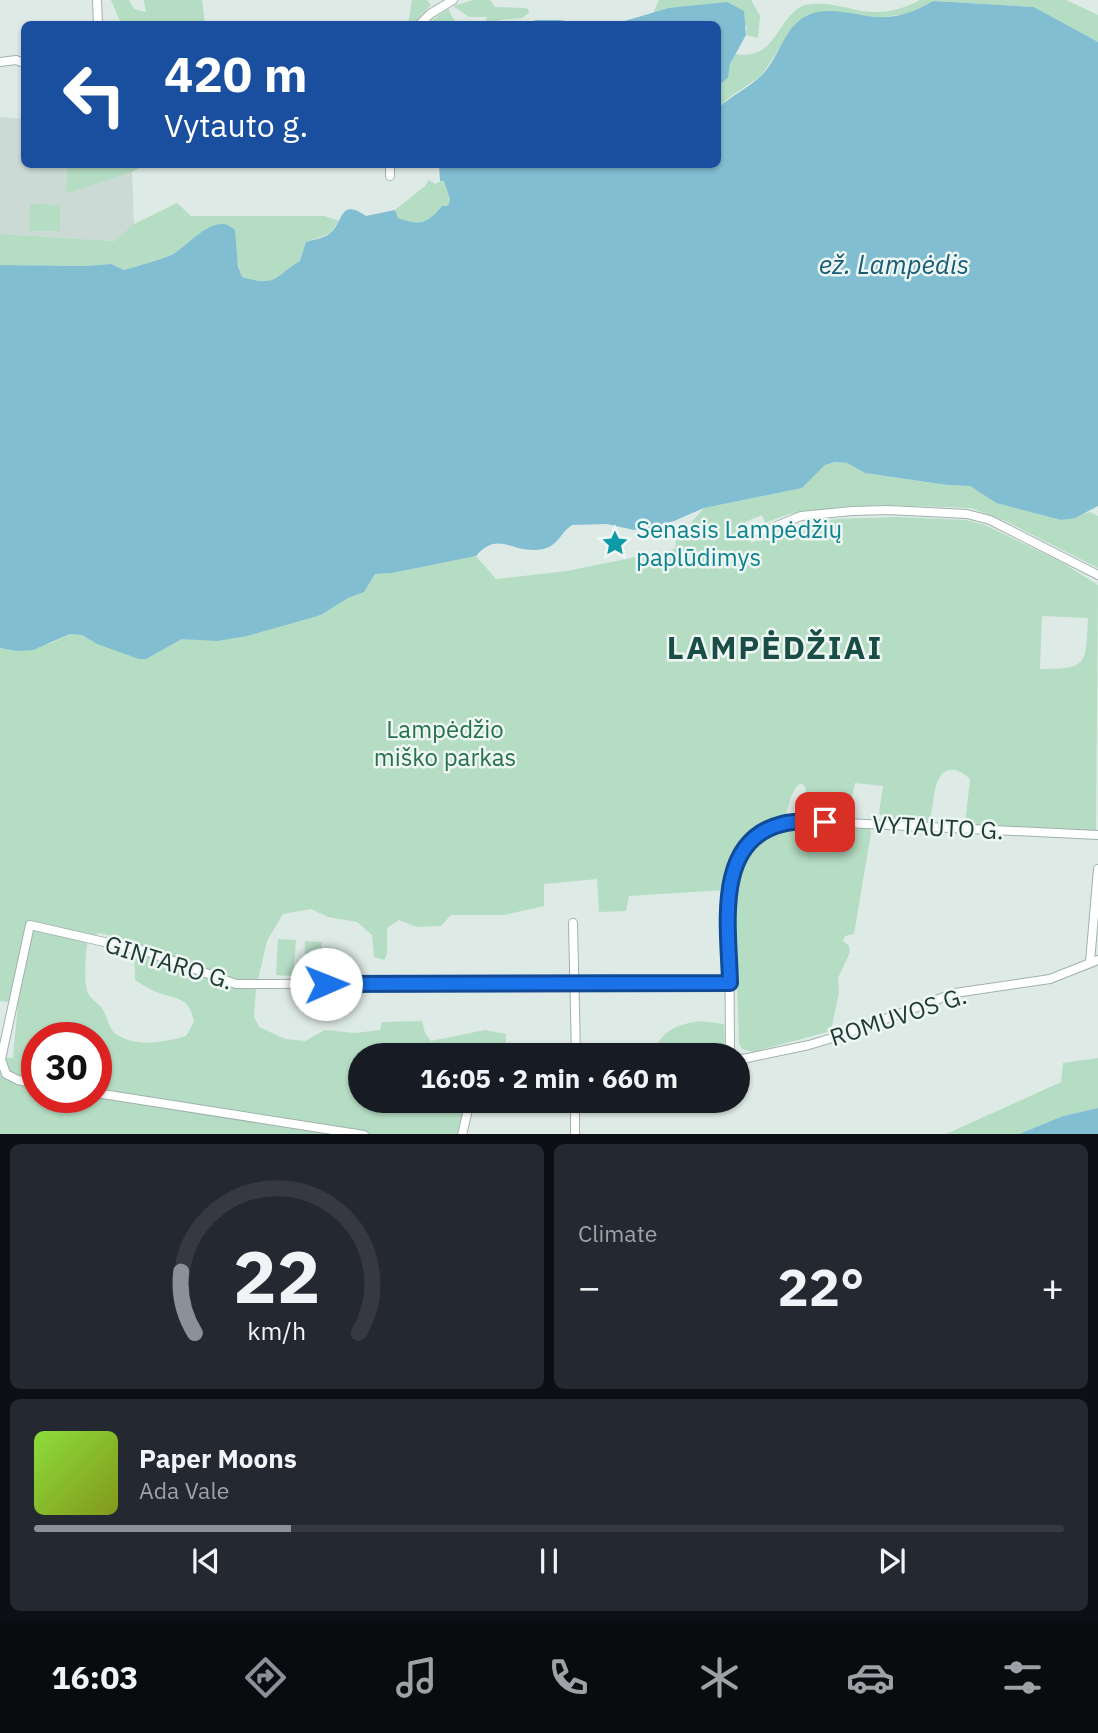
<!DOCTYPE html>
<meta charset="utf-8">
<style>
:root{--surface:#171b24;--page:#242831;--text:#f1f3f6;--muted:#9ea1a6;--line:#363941;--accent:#8c9099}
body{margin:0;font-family:"IBM Plex Sans",sans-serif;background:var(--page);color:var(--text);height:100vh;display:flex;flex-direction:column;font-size:26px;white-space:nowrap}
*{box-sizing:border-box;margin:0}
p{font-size:23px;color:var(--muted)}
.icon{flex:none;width:38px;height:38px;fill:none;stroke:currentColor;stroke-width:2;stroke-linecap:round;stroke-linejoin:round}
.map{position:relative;height:1134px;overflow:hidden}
.panel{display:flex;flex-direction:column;gap:10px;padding:10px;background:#0d0f14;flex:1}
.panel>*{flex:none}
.top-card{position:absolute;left:21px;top:21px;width:700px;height:147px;border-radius:10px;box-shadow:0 2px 5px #0004;background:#1a4fa0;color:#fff;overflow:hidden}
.speed{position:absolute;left:21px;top:1022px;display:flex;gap:14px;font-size:35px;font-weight:700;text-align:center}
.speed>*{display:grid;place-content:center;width:91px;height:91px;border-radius:50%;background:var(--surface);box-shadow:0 2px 5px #0004;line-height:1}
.speed .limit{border:10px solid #d22;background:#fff;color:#111}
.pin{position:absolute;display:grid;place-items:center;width:60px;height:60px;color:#fff;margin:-30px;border-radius:14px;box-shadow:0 4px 10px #0006}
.me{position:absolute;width:77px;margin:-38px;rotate:89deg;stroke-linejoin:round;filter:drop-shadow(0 0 5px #0008)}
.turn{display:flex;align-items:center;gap:24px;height:147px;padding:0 28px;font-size:32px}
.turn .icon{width:91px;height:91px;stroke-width:2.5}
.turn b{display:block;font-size:49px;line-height:60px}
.big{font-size:52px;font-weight:700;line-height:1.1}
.panel .tile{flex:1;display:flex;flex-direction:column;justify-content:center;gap:10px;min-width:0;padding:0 24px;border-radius:10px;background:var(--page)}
.panel .dial{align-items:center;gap:0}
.dial svg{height:182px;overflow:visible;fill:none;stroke:var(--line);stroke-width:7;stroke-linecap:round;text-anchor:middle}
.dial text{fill:var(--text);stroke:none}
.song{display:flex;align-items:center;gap:21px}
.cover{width:84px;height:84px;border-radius:10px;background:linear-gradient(135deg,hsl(90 70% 55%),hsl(70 70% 35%))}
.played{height:7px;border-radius:4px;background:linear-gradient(90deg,var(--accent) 25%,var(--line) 25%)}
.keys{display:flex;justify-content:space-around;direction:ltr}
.heat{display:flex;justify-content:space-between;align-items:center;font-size:38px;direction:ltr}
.panel .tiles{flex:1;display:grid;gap:10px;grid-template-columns:1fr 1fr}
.tile:last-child{grid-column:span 2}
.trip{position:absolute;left:348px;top:1043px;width:402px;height:70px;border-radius:35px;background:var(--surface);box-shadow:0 2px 5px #0004;font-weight:700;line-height:70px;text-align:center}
.menu{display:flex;height:112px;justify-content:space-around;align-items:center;background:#090b0e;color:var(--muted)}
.menu .icon{width:49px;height:49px}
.menu .selected{color:var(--accent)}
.menu b{font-size:32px;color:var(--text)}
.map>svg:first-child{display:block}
</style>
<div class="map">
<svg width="1098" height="1135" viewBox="0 0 1098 1135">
<rect width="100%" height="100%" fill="#deeae6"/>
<polygon fill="#ccdad5" points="0,117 24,119 24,164 67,165 66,194 132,172 134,224 116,241 0,234"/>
<g fill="#b5ddc4" fill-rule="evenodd">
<polygon points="111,0 129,0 134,9 146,12 144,0 202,0 205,24 119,24 120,21"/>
<polygon points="412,0 427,0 431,5 413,24 408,24"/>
<polygon points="473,0 490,0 495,7 524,8 528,9 529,13 522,18 499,20 497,24 485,24 487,17 469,17 453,6"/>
<polygon points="659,0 751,0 760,16 758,38 746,35 747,26 653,13"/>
<path d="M 920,0 L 1066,0 L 1098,15 L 1098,42 L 1034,7 L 933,1 L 913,13 L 882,17 L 821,12 L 808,15 L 796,23 L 762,75 L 730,97 L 718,108 L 718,85 L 728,78 L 730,64 L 735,54 C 777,62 777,15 805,5 C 833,0 848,11 874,12 C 889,13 907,7 920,0 Z"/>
<polygon points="448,9 455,22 452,24 426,24"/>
<polygon points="67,165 67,164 144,165 132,172 66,194"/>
<path d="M 429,180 L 435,184 L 444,180 L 450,199 L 448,206 L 442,206 C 427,224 420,226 398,218 L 395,210 L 425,186 Z"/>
<path d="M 177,203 L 191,216 L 325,216 L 339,221 L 329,234 L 306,242 L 301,261 C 272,277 279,287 242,277 C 235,260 239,243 231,226 C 205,220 192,244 172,254 C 158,261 140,265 124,270 L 111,264 L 85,266 L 0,265 L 0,234 L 115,241 L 134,224 Z"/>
<polygon points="30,204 60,205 60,231 29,231"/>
<path d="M 835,462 L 847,463 L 865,473 L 947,485 L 970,486 L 996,503 L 1061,520 L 1090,512 L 1098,516 L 1098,568 L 1005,521 L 971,508 L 882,505 L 842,507 L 789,514 L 765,523 L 762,515 L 745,522 L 751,543 L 801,526 L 836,519 L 897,517 L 966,520 L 985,525 L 1061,562 L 1098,585 L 1096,832 L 965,825 L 970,779 C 964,774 958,769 950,770 C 929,774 937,810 927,824 L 888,822 L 879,813 L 883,786 L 855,783 L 848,818 L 844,820 L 806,817 L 802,812 L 806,789 L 803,784 L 799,784 C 788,795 789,813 783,818 C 779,821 772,822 768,824 C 738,841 728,857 725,890 L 629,896 L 626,911 L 599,912 L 597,879 L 544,884 L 544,906 L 504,915 L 451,915 L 441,926 L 417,927 L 399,920 L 387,928 L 387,954 L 384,960 L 374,957 L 372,935 L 357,922 L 328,917 L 311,909 L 283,914 L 267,941 L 256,988 L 254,1017 L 259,1027 L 285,1039 L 305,1041 L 325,1030 L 355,1033 L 380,1030 L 382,1022 L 422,1021 L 425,1033 L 431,1041 L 485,1030 L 506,1034 L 506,1050 L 476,1047 L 459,1049 L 446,1055 L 360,1055 L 360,1101 L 468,1101 L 459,1134 L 0,1134 L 0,1057 L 13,1058 L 18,1003 L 0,1001 L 0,648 L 16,651 L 52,643 L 70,634 L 82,635 L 97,644 L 153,655 L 182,639 L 321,615 L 348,598 L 363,592 L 375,574 L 392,573 L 476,556 L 496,579 L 567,571 L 675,549 L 677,532 L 689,525 L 704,508 L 802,488 L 825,465 ZM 1042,616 L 1088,618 C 1085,664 1090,669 1040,669 ZM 100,933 L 134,942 L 135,980 C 142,984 149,989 156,992 C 178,1000 189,996 194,1022 L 186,1036 C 165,1042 136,1048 116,1034 C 108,1028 108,1018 103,1010 C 100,1004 91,1000 88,993 C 83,981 86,952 88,938 ZM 37,1038 L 96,1038 L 96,1097 L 37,1097 Z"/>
<path d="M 811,827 L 861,827 L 870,829 L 871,833 L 854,934 L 845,936 L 843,941 L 849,946 L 850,952 L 838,978 L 839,992 L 831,1031 L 753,1052 L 742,1049 L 739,1043 L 734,898 C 740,847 761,831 811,827 Z"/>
<polygon points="278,939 296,940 293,976 276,975"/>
<polygon points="305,941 322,942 321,976 304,976"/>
<path d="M 699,1021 L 724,1024 L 725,1055 L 646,1055 L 652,1053 C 664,1030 673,1026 699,1021 Z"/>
<polygon points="1098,1058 1098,1108 1063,1116 1019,1134 944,1135 1061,1082 1063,1063"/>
</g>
<g fill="#82bed2">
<path d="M 933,1 L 1034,7 L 1098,42 L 1098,506 L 1075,518 L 1061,520 L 996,503 L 970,486 L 947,485 L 865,473 L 847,463 L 835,462 L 825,465 L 802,488 L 704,508 L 674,521 L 654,527 L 634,530 L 607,524 L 572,525 C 561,532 558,546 543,549 C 512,555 499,529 476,556 L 392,573 L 375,574 L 364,592 L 348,598 L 321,615 L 247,636 L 217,641 L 182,639 L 146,659 L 139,659 L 97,644 L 82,635 L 70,634 L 33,650 L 16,651 L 0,648 L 0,265 L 85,266 L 111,264 L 124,270 C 140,265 158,261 173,254 C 188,246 216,210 235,230 L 238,266 L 242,277 C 278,287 273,277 300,261 L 306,242 C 312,240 323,238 328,235 C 345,223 338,197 366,216 L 395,210 L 398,218 C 420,226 427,224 442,206 L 448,206 L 450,199 L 444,181 L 440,181 L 439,165 L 718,164 L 718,108 C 731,96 748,88 761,76 C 779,59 784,27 806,16 C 828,4 859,17 882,17 C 901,17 916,11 933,1 Z"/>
<polygon points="727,2 744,11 746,35 730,64 728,78 718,85 718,24 614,24 669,8"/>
<polygon points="536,20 560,20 582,24 524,24"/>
<polygon points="1098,1108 1098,1134 1019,1134 1063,1116"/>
</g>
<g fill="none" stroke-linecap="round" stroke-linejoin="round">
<g stroke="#a1b2ae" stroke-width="10">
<g id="street">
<polyline points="97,0 98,24"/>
<polyline points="420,24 430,14 453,0"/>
<polyline points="0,62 16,60 24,63"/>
<polyline points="390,176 390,164"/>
<polyline points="747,532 767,530 801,516 852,511 888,510 967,514 990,520 1098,575"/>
<polyline points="573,923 576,1055"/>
<polyline points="1090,962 1098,869"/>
<polyline points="490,1055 506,1055"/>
<path d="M 730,1055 L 729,889 C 738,831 772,821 825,822 L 1098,835"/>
<polyline points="738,1060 809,1045 842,1035 955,993 1050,979 1098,960"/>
<polyline points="37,1084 18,1080 6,1074 1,1059 30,925 148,952 236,984 730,983"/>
<polyline points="96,1093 364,1135"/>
<polyline points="462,1135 470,1101"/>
<polyline points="575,1135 575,1101"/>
</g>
</g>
<use href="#street" stroke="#fff" stroke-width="8"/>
</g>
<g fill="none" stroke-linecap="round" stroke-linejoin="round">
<g stroke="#114b97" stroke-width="18">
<path id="route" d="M 326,984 L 730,983 C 729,929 713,841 782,824 C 796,820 811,822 825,822"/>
</g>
<use href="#route" stroke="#1a73e8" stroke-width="12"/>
</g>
<defs>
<g id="sight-bare" transform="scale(2.1)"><path d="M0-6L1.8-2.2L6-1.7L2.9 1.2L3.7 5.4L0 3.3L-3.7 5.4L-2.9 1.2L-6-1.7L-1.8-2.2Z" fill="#0f9aa8" stroke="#eef7f3" stroke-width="2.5" paint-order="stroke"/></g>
</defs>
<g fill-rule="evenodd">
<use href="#sight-bare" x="615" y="543"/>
</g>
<g text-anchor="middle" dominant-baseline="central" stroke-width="5" stroke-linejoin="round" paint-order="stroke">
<g font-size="24" fill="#0d838f" stroke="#eef7f3" text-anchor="start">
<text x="636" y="529">Senasis Lampėdžių<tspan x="636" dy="28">paplūdimys</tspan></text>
</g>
<g font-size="24" fill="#27724c" stroke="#eef7f3">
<text x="445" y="729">Lampėdžio<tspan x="445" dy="28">miško parkas</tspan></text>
</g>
<g font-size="24" fill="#1f3a36" stroke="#eef7f3">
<text transform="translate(938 827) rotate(3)">VYTAUTO G.</text>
<text transform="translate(169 962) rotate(17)">GINTARO G.</text>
<text transform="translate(898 1016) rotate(-18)">ROMUVOS G.</text>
</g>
<g font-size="26" font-style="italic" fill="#175d78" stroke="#eef7f3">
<text x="894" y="264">ež. Lampėdis</text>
</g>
<g font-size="32" font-weight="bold" letter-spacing="2" fill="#1a4d46" stroke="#eef7f3">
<text x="775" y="647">LAMPĖDŽIAI</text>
</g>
</g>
</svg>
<div class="speed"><div class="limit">30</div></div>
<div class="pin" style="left:825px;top:822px;background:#d93025"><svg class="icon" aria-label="arrive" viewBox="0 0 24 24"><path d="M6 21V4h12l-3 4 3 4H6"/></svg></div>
<svg class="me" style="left:326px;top:984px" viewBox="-20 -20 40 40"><circle r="19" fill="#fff"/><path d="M0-13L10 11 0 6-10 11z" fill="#1a73e8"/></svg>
<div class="trip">16:05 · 2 min · 660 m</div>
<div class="top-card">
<div class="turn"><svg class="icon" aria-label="left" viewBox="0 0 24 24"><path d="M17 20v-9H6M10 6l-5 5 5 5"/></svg><div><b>420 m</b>Vytauto g.</div></div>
</div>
</div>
<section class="panel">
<div class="tiles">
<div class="tile dial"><svg viewBox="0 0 100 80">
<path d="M14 69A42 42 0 1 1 86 69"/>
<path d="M14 69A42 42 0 0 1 8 42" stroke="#8c9099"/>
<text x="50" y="56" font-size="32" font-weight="700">22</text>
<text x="50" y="72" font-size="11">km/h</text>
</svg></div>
<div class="tile"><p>Climate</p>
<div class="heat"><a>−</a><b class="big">22°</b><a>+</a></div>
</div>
<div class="tile">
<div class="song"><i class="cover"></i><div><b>Paper Moons</b><p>Ada Vale</p></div></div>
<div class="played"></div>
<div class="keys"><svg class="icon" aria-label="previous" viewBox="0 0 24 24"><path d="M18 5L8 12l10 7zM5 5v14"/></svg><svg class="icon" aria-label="pause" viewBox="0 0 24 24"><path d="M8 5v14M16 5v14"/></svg><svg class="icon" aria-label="next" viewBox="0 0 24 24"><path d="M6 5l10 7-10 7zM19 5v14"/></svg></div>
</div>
</div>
</section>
<nav class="menu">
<b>16:03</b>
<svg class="icon selected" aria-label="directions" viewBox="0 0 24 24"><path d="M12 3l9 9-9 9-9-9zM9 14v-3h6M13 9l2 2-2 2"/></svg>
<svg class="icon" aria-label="music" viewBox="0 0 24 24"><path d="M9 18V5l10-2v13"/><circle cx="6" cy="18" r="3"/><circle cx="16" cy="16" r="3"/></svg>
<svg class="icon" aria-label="phone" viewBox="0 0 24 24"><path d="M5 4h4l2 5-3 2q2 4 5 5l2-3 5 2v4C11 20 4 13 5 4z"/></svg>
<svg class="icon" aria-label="climate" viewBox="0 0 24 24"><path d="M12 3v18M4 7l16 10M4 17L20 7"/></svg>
<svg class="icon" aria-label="car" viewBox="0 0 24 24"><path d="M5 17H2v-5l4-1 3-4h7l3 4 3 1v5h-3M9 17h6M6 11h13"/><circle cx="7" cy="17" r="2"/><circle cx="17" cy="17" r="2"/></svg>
<svg class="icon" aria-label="filters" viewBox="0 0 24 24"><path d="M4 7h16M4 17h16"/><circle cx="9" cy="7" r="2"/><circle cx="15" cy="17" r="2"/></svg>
</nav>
